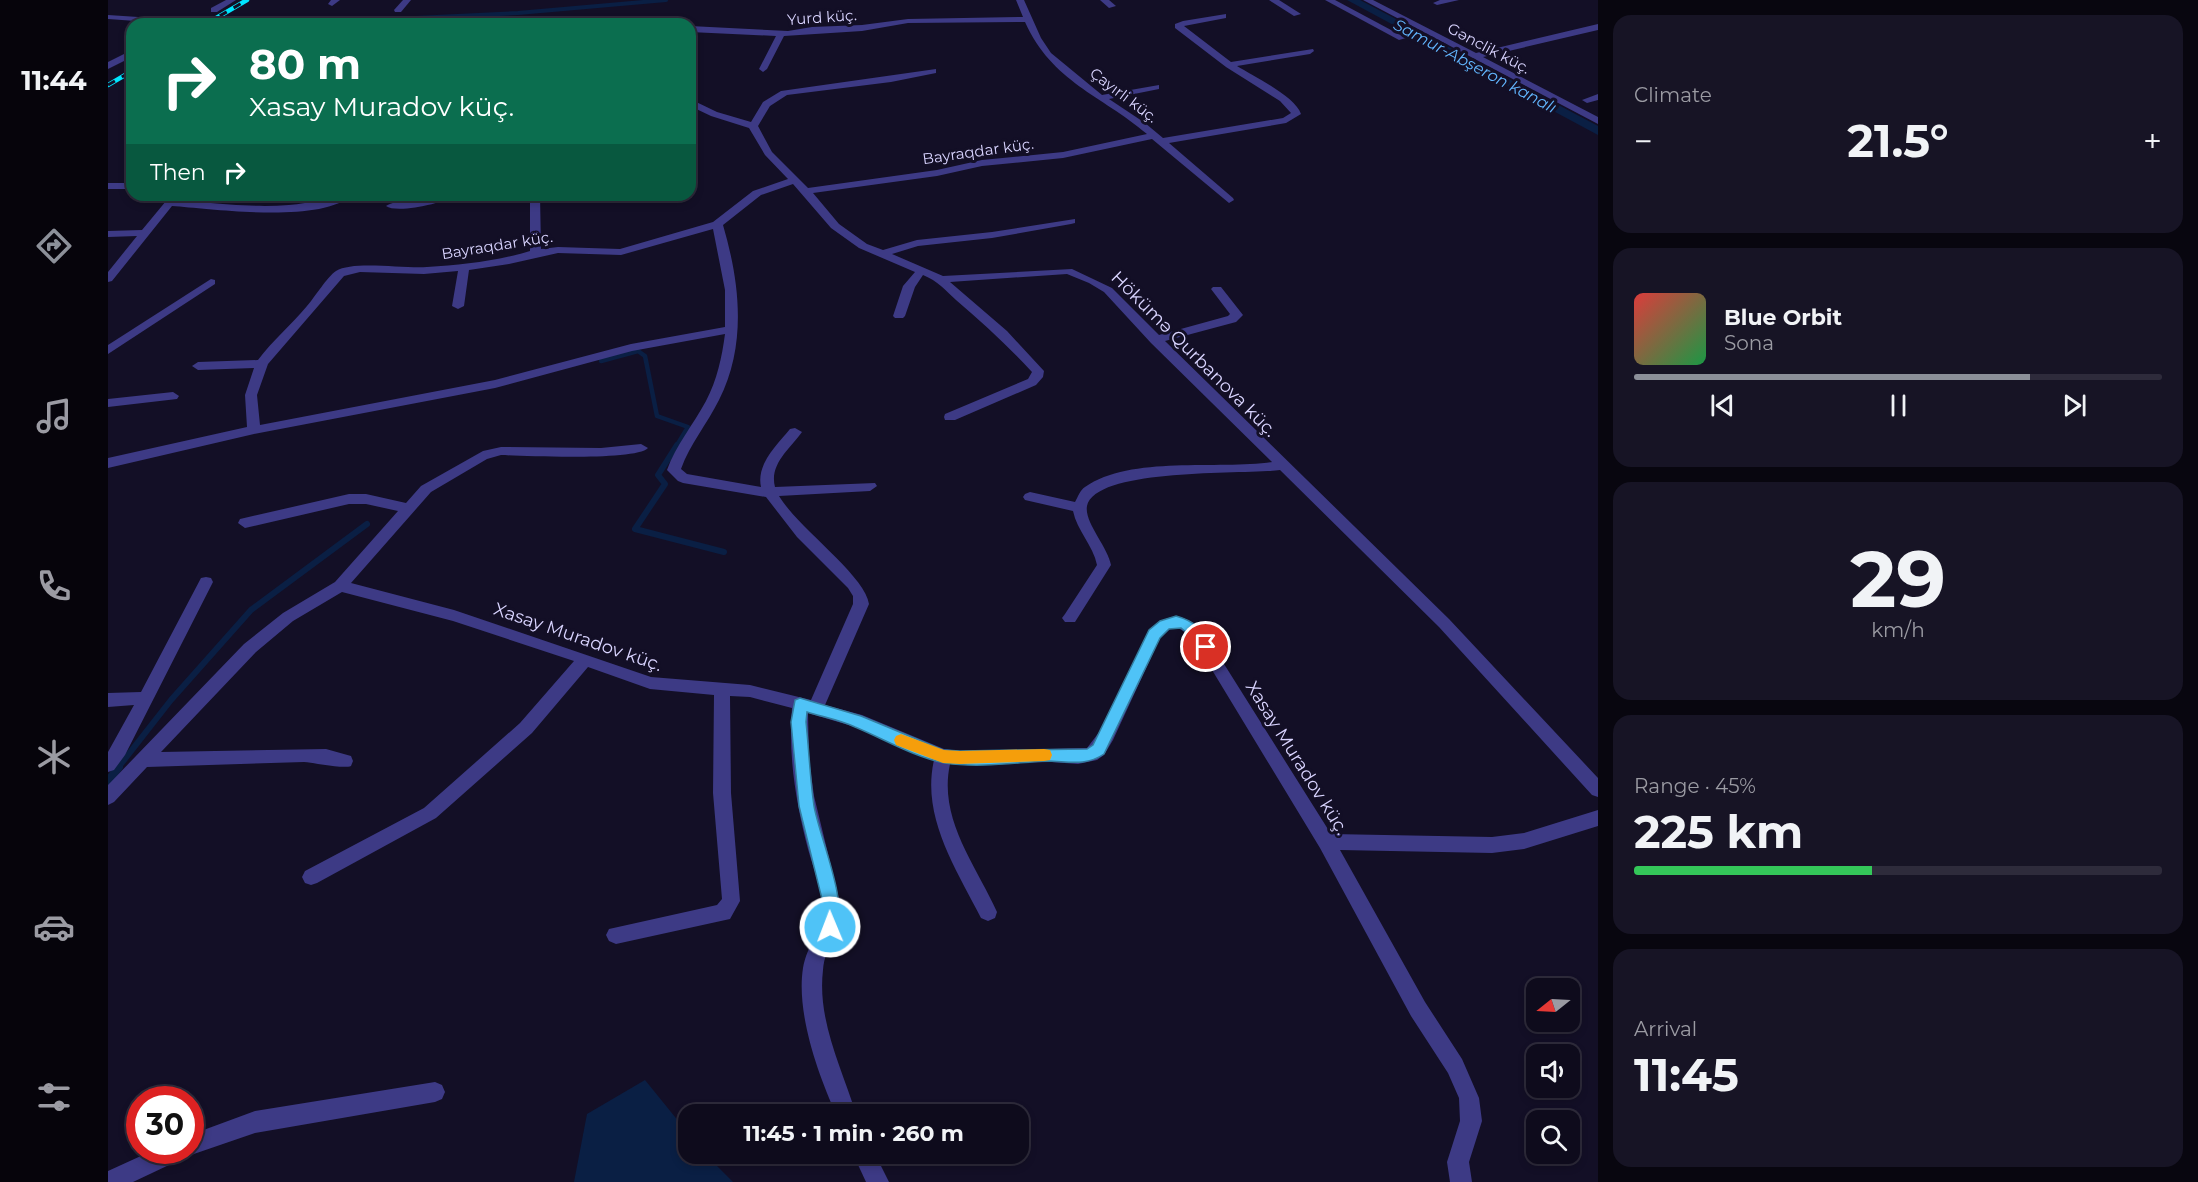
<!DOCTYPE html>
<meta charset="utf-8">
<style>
:root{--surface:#0e0b1c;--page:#171425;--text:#f1f3f6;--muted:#9b9ba3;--line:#2e2b3b;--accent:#8c9099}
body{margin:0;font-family:Montserrat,sans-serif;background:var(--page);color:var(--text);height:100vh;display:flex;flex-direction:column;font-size:22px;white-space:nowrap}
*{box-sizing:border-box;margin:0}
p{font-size:20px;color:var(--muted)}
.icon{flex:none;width:33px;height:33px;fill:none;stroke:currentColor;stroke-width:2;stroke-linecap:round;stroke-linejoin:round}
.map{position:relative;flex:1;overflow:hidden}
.sheet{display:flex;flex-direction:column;gap:15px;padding:15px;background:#08060f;width:600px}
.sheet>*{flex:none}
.banner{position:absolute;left:18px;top:18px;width:570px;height:183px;border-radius:18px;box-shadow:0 3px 9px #0003,0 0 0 2px var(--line);background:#0b6e4f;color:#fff;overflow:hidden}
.needle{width:39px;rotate:252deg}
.tools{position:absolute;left:1418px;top:978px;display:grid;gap:12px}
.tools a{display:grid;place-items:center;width:54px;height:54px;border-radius:12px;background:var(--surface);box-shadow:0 3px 9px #0003,0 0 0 2px var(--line);font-size:30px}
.speed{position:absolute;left:18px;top:1086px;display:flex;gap:12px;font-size:30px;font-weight:700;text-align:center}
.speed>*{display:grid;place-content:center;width:78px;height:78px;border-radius:50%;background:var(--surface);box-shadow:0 3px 9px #0003,0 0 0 2px var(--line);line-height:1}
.speed .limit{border:9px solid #d22;background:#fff;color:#111}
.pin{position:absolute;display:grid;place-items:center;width:51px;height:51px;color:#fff;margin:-26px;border:3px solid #fff;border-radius:50%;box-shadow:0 2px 6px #0007}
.me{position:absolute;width:66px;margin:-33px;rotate:359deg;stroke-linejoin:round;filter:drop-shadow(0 0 4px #0008)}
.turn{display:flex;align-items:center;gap:21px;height:126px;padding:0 24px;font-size:27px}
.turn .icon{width:78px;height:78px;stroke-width:2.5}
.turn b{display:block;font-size:42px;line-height:51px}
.then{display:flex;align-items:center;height:57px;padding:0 24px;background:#0003;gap:12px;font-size:22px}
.big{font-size:45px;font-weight:700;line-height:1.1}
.sheet .card{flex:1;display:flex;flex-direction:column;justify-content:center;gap:9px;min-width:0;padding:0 21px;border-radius:18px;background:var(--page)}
.sheet .dial{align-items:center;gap:0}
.dial b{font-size:78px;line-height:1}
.song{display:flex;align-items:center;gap:18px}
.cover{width:72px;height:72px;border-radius:9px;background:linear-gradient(135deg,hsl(0 70% 55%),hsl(140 70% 35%))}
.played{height:6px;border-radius:3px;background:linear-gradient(90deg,var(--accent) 75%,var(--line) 75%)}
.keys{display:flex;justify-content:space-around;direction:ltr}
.heat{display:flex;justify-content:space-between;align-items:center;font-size:33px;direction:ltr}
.charge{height:9px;border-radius:4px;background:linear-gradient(90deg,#34c759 45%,var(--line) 0)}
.trip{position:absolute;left:570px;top:1104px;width:351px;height:60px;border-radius:18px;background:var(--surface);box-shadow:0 3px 9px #0003,0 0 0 2px var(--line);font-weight:700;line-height:60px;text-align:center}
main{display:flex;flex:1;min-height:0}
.tabs{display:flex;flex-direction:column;width:108px;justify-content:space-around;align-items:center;background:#06040b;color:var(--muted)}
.tabs .icon{width:42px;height:42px}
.tabs .selected{color:var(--accent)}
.tabs b{font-size:27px;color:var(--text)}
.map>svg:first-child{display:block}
</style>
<main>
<nav class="tabs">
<b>11:44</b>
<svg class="icon selected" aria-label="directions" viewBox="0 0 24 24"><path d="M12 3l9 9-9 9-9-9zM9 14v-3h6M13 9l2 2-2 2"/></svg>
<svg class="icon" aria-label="music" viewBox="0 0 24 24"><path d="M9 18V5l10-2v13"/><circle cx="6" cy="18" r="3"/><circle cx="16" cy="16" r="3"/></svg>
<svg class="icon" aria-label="phone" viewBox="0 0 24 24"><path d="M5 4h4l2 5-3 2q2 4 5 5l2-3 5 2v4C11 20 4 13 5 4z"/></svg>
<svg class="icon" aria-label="climate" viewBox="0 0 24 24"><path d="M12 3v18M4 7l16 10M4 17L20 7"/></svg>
<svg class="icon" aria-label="car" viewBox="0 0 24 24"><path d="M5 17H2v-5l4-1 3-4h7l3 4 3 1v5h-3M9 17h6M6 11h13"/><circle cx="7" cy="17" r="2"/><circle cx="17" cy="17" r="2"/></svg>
<svg class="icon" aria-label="filters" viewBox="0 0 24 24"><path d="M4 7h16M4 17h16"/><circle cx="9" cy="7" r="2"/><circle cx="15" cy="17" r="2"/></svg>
</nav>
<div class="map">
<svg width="1490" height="1182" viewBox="0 0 1490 1182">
<rect width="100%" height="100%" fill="#130f26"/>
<polygon fill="#0a1f44" points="537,1080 580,1133 580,1154 597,1154 625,1182 466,1182 479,1114"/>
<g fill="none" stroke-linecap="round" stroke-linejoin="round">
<polyline stroke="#0a1f44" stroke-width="4" points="181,24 410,13 558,0"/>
<polyline stroke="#0a1f44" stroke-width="4.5" points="493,361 530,351 537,356 549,416 580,427 568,447"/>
<g stroke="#0a1f44" stroke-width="6">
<polyline points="569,445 550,475 557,484 527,529 616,552"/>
<polyline points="9,769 63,700 143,610 259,524"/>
</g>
<polyline stroke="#0a1f44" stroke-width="8" points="0,781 11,767"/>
<polygon fill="#0a1f44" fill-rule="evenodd" points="1239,0 1252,0 1490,126 1490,135"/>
<g fill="#3d3a85" fill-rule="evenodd">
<polygon points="118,0 128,0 109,12 103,12 103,8"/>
<polygon points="223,0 232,0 224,6 220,4"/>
<polygon points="295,0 303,0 293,12 287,12 286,10"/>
<path d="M 908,0 L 916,0 L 933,38 L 943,53 L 994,95 L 1051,85 L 1051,89 L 1001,99 L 1037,123 L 1055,138 L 1175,118 L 1183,113 L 1172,101 L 1118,67 L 1067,28 L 1067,24 L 1075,21 L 1118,14 L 1118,18 L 1076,26 L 1123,62 L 1205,49 L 1206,51 L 1202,54 L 1129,66 C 1145,76 1187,96 1193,114 L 1178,123 L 1061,143 L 1125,198 L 1126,200 L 1121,203 L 1044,139 L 955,158 L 874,166 L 829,176 L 705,193 L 731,224 L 759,244 L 775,250 L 809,240 L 884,232 L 967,219 L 967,223 L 963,224 L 884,238 L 810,246 L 784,254 L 835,276 L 964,269 L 1004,288 L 1051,335 L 1120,316 L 1122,314 L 1103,289 L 1105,287 L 1113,287 L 1135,315 L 1128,322 L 1057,341 L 1341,619 L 1490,778 L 1490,797 L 1484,795 L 1331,627 L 1172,470 C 1136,475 989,467 979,506 C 976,522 1000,547 1003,565 L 967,622 L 957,622 L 954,618 L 957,614 L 989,565 C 985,545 969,531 965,511 L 917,500 L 915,497 L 917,494 L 922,492 L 967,502 C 970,497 972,490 977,487 C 1023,455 1110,470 1164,462 L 1043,343 L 996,292 L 981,283 L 959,274 L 842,282 L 899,331 L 936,371 L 935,377 L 928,385 L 847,420 L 837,420 L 836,417 L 837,414 L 920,379 L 924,372 C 900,346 875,323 848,300 C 837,290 830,281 815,275 L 807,287 L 797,316 L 795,318 L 787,318 L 785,316 L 795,286 L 807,272 L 751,248 L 723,228 L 685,184 L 653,195 L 615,225 C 632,283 639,345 611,400 C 599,424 582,444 573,469 L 579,474 L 653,487 C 648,464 669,445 682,429 L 687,428 L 694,432 C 682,449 661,464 667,487 L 767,483 L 769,486 L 762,491 L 671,496 C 690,528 757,575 761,604 L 717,705 L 754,715 L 836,749 L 852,751 L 979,748 L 992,731 L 1041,630 C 1061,613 1073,613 1094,629 L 1223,834 L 1384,837 L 1416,833 L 1490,810 L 1490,826 L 1416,849 L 1384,853 L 1232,850 L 1317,1002 L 1354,1059 L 1371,1098 L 1374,1121 L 1361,1162 L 1364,1182 L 1342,1182 L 1339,1162 L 1352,1121 L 1351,1098 L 1340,1073 L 1303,1016 L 1212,848 L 1084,637 L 1072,629 L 1062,629 L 1052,638 L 1005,740 L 996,755 L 989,760 L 970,764 L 943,762 L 842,764 C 830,819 868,865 889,912 L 887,918 L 880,921 L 873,918 C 848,869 813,817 826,760 L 744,726 L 700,713 L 701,759 L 706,796 L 732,903 C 733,928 717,946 715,970 C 709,1021 734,1068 748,1114 L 728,1114 C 710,1074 688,1013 695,968 C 699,945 716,927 714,902 C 712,884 705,867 700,849 C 688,803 680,756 684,708 L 642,697 L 622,696 L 623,793 L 632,901 L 622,919 L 508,944 L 501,941 L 498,935 L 501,929 L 609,905 L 614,899 L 605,793 L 606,695 L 542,689 L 480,667 L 424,733 L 328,818 L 209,883 L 203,885 L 197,883 L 194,877 L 197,871 L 316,808 L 412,723 L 466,661 L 345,621 L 234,592 L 185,621 L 148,652 L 53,752 L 218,749 L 243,756 L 245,761 L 243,766 C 235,769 208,763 196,762 L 39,767 L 6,802 L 0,805 L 0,785 L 136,644 L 175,613 L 227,582 L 290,511 L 258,504 L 241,504 L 137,528 L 130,523 L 132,519 L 241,494 L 258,494 L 298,503 L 313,486 L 375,451 L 393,447 L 493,448 L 533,444 L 540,448 C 528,461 416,456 393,455 L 379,459 L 323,492 L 243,583 L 346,610 L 543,677 L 642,685 L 703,700 L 745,604 L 745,596 L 740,588 L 689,537 L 658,497 L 575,483 L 570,481 L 559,470 C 568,445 585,425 598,401 C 609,380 614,357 617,334 L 524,351 L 387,388 L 146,434 L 0,468 L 0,458 L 139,427 L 137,395 L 146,368 L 90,370 L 84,366 L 90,362 L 150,360 C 165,340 183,325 199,306 C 207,297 219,277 228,271 C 245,260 297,269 319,267 C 354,265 389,261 422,251 L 422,195 L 432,195 L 433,249 L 450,247 L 512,249 L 605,222 L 645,191 L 680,179 L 657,155 L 641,128 L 603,116 L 582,106 L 582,99 L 609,112 L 643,122 L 655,102 L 673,91 L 828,69 L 828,73 L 783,82 L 679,95 L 662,106 L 650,126 L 664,152 L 700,188 L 829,170 L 874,160 L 955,152 L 1039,134 C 993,95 944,82 917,22 L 800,23 L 754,31 L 676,36 L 659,69 L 655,72 L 651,69 L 668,36 L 582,32 L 582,26 L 680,31 L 704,27 L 754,25 L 800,19 L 915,17 ZM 605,229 L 617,290 L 617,327 L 523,344 L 387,380 L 152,425 L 149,395 L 160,364 L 236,276 L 252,272 L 316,274 L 350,271 L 344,306 L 350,309 L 356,306 L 361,270 L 401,264 L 450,253 L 513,255 Z"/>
<polygon points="992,0 1001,0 1008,6 1001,8"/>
<polygon points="1161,0 1171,0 1193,14 1186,16"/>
<polygon points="1217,0 1227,0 1298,38 1291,40"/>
<polygon points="1255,0 1265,0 1368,53 1490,24 1490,30 1375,57 1490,117 1490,124"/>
<polygon points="1332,0 1351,0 1329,5 1325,3"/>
<polygon points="0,15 76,20 80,22 69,24 0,19"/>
<polygon points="24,50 24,57 0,69 0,62"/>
<polygon points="1490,94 1490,100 1479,103 1474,100"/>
<rect x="0" y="183" width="24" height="6"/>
<path d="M 63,195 L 73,195 L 69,200 C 106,203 144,208 181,205 C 202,204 223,195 244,195 C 212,224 107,209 64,206 L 4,281 L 0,282 L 0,272 L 29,236 L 0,237 L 0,231 L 34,230 Z"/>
<path d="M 332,195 L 348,195 C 337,203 289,214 278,206 C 286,200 319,199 332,195 Z"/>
<polygon points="103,279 107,280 107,284 0,354 0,345"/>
<polygon points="65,392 71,396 69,399 0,407 0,399"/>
<polygon points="98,577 103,578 105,582 17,755 6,770 0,772 0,752 26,705 0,707 0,693 33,692 93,578"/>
<polygon points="327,1082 334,1085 337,1092 334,1099 327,1102 147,1133 80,1156 25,1182 0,1182 0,1171 46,1150 82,1150 82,1135 147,1111"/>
<polygon points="745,1154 767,1154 781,1182 758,1182"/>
</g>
<g stroke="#00e5ff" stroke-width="4.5">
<g id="rail">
<polyline points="98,24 139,0"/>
<polyline points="0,85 24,71"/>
</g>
</g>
<use href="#rail" stroke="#130f26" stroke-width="3" stroke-dasharray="8" stroke-linecap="butt"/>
</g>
<path fill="#4fc3f7" stroke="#337fa1" stroke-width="1.5" d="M 1068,616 C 1087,621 1096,631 1105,647 L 1103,651 L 1093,651 L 1084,637 L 1073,628 L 1061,629 L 1052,638 L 996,754 C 977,767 959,761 938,761 C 906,763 869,768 837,763 C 806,757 776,739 747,727 C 732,720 715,717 699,712 L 698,722 C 701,750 702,779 706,806 C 712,839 741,903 728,933 L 722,935 L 716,933 L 713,927 L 715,903 L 691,806 L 683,722 L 687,700 L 692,698 L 753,716 L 835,750 L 852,751 L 979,749 L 985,745 L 1041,630 L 1052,621 Z"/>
<polygon fill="#f59e0b" points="793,734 836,750 852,751 936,749 942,750 944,755 942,760 936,761 852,764 835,763 788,745 786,740 788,736"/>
<g text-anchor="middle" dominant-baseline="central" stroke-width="6" stroke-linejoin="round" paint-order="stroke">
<g font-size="15" fill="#d9d4ff" stroke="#130f26">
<text transform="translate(714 17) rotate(-4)">Yurd küç.</text>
<text transform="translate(1381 48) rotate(28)">Gənclik küç.</text>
<text transform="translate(1016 95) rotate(37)">Çayırli küç.</text>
<text transform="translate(870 151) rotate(-8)">Bayraqdar küç.</text>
<text transform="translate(389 245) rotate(-9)">Bayraqdar küç.</text>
</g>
<g font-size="16" font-style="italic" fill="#62b6ff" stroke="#130f26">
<text transform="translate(1367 66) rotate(28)">Samur-Abşeron kanalı</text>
</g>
<g font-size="18" fill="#d9d4ff" stroke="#130f26">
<text transform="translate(1086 354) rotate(45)">Hökümə Qurbanova küç.</text>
<text transform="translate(470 637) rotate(19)">Xasay Muradov küç.</text>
<text transform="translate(1189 758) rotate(58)">Xasay Muradov küç.</text>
</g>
</g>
</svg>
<div class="tools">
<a><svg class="needle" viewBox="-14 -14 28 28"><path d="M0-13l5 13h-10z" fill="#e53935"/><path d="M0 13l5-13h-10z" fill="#9b9ba3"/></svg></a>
<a><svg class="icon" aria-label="sound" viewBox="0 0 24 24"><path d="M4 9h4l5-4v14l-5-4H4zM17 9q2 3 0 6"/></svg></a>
<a><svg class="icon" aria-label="search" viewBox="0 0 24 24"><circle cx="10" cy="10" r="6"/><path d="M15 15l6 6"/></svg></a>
</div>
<div class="speed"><div class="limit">30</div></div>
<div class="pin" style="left:1098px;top:647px;background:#d93025"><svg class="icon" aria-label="arrive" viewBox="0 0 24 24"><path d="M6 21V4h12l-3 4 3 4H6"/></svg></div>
<svg class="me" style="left:722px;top:927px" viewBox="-20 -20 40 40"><circle r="17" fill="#4fc3f7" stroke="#fff" stroke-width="3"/><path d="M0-11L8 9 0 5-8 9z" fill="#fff"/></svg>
<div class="trip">11:45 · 1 min · 260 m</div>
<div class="banner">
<div class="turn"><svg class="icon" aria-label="right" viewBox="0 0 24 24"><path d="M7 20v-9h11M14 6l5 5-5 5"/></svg><div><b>80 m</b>Xasay Muradov küç.</div></div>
<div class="then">Then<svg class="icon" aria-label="right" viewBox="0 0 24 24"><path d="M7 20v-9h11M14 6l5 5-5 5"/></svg></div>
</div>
</div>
<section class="sheet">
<div class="card"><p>Climate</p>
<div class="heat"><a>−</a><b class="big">21.5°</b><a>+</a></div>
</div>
<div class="card">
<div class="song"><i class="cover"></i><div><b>Blue Orbit</b><p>Sona</p></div></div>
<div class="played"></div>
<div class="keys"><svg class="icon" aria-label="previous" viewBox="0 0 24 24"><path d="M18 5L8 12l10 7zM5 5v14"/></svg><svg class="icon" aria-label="pause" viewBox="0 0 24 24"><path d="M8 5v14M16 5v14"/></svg><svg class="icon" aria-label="next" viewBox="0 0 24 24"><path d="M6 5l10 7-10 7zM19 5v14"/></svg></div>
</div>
<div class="card dial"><b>29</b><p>km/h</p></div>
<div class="card"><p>Range · 45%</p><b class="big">225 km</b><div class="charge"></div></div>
<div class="card"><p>Arrival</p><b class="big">11:45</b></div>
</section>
</main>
